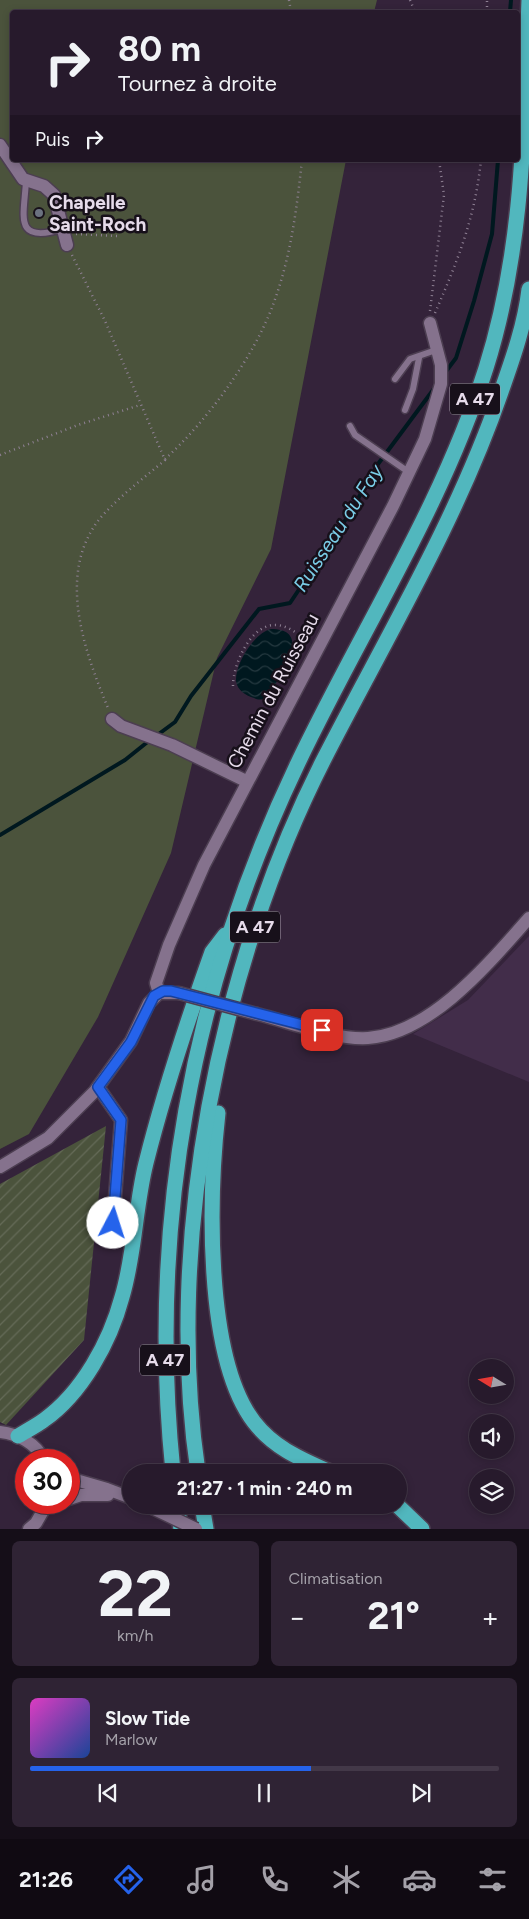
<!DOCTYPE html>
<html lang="fr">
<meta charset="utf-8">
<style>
:root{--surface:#271a2c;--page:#2f2334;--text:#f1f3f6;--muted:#a4a1a9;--line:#433848;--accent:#2563eb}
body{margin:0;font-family:Figtree,sans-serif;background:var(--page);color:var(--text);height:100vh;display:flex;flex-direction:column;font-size:19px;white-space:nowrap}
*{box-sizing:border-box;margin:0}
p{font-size:16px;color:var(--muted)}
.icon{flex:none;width:28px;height:28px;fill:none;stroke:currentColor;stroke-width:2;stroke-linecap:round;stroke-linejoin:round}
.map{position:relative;height:1529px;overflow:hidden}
.panel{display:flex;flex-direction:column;gap:12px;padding:12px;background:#150e18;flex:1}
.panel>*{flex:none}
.guide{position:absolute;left:10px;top:10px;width:510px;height:152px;border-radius:5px;box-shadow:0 2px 8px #0003,0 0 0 1px var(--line);background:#271a2c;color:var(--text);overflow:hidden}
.needle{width:32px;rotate:281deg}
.tools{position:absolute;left:469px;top:1359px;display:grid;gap:10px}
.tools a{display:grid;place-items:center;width:45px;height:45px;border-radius:50%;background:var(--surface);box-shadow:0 2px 8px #0003,0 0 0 1px var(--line);font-size:25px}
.speed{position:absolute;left:15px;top:1449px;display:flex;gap:10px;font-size:25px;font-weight:700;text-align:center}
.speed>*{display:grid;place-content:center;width:65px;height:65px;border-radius:50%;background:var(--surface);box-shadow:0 2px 8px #0003,0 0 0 1px var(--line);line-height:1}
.speed .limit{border:8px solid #d22;background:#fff;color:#111}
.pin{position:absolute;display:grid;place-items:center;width:42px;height:42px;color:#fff;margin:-21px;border-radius:10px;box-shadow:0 2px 8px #0006}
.me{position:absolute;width:55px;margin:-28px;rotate:5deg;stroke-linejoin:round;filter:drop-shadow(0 0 4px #0008)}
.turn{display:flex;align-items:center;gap:18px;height:105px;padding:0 25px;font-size:22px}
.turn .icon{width:65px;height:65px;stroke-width:2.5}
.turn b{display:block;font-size:35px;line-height:42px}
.then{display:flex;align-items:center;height:48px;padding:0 25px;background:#0003;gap:10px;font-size:19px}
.big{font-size:38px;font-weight:700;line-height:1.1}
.panel .tile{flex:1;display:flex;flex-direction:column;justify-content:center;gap:8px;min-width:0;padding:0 18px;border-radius:8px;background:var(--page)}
.panel .dial{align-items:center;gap:0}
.dial b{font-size:65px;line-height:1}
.song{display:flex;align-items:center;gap:15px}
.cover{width:60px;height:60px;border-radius:8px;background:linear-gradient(135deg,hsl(310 70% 55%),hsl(220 70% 35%))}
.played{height:5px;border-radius:2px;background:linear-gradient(90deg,var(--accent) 60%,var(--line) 60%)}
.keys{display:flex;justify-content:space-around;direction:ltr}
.heat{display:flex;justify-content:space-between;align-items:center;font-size:28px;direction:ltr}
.panel .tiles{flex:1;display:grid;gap:12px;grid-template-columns:1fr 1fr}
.tile:last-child{grid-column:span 2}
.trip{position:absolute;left:122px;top:1464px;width:285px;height:50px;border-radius:25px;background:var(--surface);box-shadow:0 2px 8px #0003,0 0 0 1px var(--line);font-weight:700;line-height:50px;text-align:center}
.tab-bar{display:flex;height:80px;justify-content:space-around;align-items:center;background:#100a12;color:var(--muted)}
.tab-bar .icon{width:35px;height:35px}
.tab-bar .selected{color:var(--accent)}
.tab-bar b{font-size:22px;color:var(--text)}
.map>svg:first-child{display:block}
</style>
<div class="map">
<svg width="529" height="1529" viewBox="0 0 529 1529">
<defs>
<pattern id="garden-furrows" width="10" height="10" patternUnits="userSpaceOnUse" patternTransform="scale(1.25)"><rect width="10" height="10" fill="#4b533c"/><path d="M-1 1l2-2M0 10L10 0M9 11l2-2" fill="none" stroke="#656b58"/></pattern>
<pattern id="water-waves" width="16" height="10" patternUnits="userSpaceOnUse" patternTransform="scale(1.25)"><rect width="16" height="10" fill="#00181f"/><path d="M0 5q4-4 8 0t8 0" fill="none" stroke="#253940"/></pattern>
</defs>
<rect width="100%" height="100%" fill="#34233a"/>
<polygon fill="#422d4a" points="529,936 529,1082 413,1034 468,1000"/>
<polygon fill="#4b533c" points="0,0 377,0 374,12 12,12 12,160 346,160 271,549 217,658 171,853 98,1017 29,1134 0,1149"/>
<polygon fill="url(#garden-furrows)" points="106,1126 84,1340 6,1425 0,1422 0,1184"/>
<path fill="url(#water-waves)" d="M 271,629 C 307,629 289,661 278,679 C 275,685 271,694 265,698 C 262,700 258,700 254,698 C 246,696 237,690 236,681 C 235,664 254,633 271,629 Z"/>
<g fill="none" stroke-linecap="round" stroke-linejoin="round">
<g stroke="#00181f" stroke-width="4">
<polyline points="510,12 511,0"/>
<polyline points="444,374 456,358 474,301 492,234 498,160"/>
<polyline points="156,736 175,722 191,696 259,609 290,603 348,516 378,464 436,386"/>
<polyline points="0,835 125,760 150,740"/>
</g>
<g stroke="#4c3e51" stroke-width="9">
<g id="service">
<path d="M 26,181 C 24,217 13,244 63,229"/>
<polyline points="395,379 410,359 436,350"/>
<polyline points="405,410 413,389 419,358"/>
<polyline points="350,426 355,435 410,473"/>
</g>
</g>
<g stroke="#4c3e51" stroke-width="15">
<g id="minor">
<polyline points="0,145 23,179 44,186 54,195 67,245"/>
<polyline points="112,719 121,726 172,745 246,781"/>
<polyline points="179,993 159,993 156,983 169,945 204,865 393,506 425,439 441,384 441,365 430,323"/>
<path d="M 257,1014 C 290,1022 334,1040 368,1038 C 431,1034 490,962 529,918"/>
<polyline points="98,1087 121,1120 113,1223"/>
</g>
</g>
<g stroke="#4c3e51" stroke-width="15">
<polyline id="tertiary" points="0,1167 48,1138 95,1091 131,1041 149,1003 159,993"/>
</g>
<g stroke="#4c3e51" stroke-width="15">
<g id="secondary">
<path d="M 0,1432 C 18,1434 36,1443 44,1460"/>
<polyline points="69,1478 107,1489 131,1498"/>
<polyline points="69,1499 81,1495 108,1495"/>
<polyline points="29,1529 36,1523 48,1502"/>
</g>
</g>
<g stroke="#4c3e51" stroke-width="18">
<g id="motorway">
<path d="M 218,1113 C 209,1193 204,1357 254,1422 C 274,1448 301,1459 330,1472"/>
<path d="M 18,1436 C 26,1431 36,1426 44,1420 C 82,1393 110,1342 122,1297 C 135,1254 135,1207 146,1163 C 164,1091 187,1022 212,952 L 225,935"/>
<path d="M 173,1472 C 148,1228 191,987 297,765 C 360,632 441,509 486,368 C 524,248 524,124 529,0"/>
<path d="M 198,1472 C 164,1243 219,965 324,759 C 386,638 457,520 501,392 C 513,358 525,324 529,289"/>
<polyline points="177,1505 181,1529"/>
<polyline points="202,1505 206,1529"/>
<polyline points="397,1505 422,1529"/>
</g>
</g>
<g stroke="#8f8194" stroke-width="2.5" stroke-dasharray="1 4" stroke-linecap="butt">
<polyline points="289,0 291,12"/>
<polyline points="410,0 415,12"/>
<polyline points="487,12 487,0"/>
<polyline points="76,234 118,236"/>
<path d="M 72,255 L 105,321 L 165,460 C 144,478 121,495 102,516 C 55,571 84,650 108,708"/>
<polyline points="430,311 444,195 439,160"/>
<path d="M 435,313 C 458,260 475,218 481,160"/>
<polyline points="0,455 78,425 140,405"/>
<path d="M 165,459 C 207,421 255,356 274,302 C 291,256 297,207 302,160"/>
<path d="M 233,686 C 233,664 251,623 277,625 C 289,626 299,635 308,641"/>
</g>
<use href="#service" stroke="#85728d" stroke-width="6"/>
<use href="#minor" stroke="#85728d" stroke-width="12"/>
<use href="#tertiary" stroke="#85728d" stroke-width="12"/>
<use href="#secondary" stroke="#85728d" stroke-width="12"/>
<use href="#motorway" stroke="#51b7be" stroke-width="15"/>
<g stroke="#4c3e51" stroke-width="15" stroke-linecap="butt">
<polyline id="minor-bridge" points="179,993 257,1014"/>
</g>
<g stroke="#4c3e51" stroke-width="15" stroke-linecap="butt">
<polyline id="secondary-bridge" points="146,1505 196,1529"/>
</g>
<use href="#minor-bridge" stroke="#85728d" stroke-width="12"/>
<use href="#secondary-bridge" stroke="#85728d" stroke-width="12"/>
</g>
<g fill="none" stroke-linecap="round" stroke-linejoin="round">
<g stroke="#184099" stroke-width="12">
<polyline id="route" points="113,1223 121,1120 98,1087 131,1042 154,996 163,991 171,991 322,1030"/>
</g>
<use href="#route" stroke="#2563eb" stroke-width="9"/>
</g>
<circle fill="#6b7280" stroke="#17101a" stroke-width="2" cx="39" cy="213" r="5"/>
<g text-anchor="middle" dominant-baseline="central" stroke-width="5" stroke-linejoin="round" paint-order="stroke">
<g fill="#17101a" stroke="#a89eac" stroke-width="1">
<rect x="450" y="383.5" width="50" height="31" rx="4"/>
<rect x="230" y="911.5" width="50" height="31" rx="4"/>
<rect x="140" y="1344.5" width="50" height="31" rx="4"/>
</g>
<g font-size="18" font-weight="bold" fill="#e6dbea">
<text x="475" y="399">A 47</text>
<text x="255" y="927">A 47</text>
<text x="165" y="1360">A 47</text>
</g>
<g font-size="19" font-weight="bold" fill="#e6dbea" stroke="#17101a" text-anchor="start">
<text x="49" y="202">Chapelle<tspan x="49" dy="22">Saint-Roch</tspan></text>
</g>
<g font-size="19" fill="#e6dbea" stroke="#17101a">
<text transform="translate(273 691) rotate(-62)">Chemin du Ruisseau</text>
</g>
<g font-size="20" font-style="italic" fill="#7acce6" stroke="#17101a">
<text transform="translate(338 528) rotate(-57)">Ruisseau du Fay</text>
</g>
</g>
</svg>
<div class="tools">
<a><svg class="needle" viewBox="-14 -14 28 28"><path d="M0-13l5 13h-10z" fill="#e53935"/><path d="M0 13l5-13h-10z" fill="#a4a1a9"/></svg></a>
<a><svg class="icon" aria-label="sound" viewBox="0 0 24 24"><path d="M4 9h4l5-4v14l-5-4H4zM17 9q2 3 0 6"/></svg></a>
<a><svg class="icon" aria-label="layers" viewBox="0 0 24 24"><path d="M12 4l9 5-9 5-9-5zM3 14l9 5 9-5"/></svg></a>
</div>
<div class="speed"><div class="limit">30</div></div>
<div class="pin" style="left:322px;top:1030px;background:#d93025"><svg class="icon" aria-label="arrive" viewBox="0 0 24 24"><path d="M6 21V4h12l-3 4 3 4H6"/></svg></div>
<svg class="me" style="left:113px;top:1223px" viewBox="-20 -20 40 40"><circle r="19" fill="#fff"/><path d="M0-13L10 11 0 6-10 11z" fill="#2563eb"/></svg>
<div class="trip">21:27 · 1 min · 240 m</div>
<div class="guide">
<div class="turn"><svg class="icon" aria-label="right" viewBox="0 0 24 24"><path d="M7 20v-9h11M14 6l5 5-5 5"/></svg><div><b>80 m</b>Tournez à droite</div></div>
<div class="then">Puis<svg class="icon" aria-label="right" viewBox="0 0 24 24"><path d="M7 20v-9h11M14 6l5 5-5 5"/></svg></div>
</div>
</div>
<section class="panel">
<div class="tiles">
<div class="tile dial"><b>22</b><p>km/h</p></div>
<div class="tile"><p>Climatisation</p>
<div class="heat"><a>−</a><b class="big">21°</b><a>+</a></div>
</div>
<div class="tile">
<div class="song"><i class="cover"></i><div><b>Slow Tide</b><p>Marlow</p></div></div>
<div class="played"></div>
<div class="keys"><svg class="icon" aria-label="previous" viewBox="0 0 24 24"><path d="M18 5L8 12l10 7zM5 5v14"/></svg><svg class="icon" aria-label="pause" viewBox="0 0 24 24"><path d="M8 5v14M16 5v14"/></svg><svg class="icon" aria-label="next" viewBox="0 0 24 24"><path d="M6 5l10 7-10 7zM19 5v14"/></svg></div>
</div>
</div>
</section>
<nav class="tab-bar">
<b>21:26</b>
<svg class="icon selected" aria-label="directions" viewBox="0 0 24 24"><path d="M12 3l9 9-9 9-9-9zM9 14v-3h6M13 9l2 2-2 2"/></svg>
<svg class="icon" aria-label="music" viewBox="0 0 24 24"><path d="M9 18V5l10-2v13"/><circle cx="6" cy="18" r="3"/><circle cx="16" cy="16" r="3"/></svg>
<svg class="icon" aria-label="phone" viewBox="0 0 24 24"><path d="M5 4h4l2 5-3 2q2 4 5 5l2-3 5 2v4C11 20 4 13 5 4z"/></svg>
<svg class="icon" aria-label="climate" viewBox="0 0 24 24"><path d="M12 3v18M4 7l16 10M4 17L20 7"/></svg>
<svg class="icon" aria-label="car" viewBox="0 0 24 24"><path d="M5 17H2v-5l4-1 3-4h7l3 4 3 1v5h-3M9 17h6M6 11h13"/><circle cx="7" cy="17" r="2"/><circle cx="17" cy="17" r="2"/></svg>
<svg class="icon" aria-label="filters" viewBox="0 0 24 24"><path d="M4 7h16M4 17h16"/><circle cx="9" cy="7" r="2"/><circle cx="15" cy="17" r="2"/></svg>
</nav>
